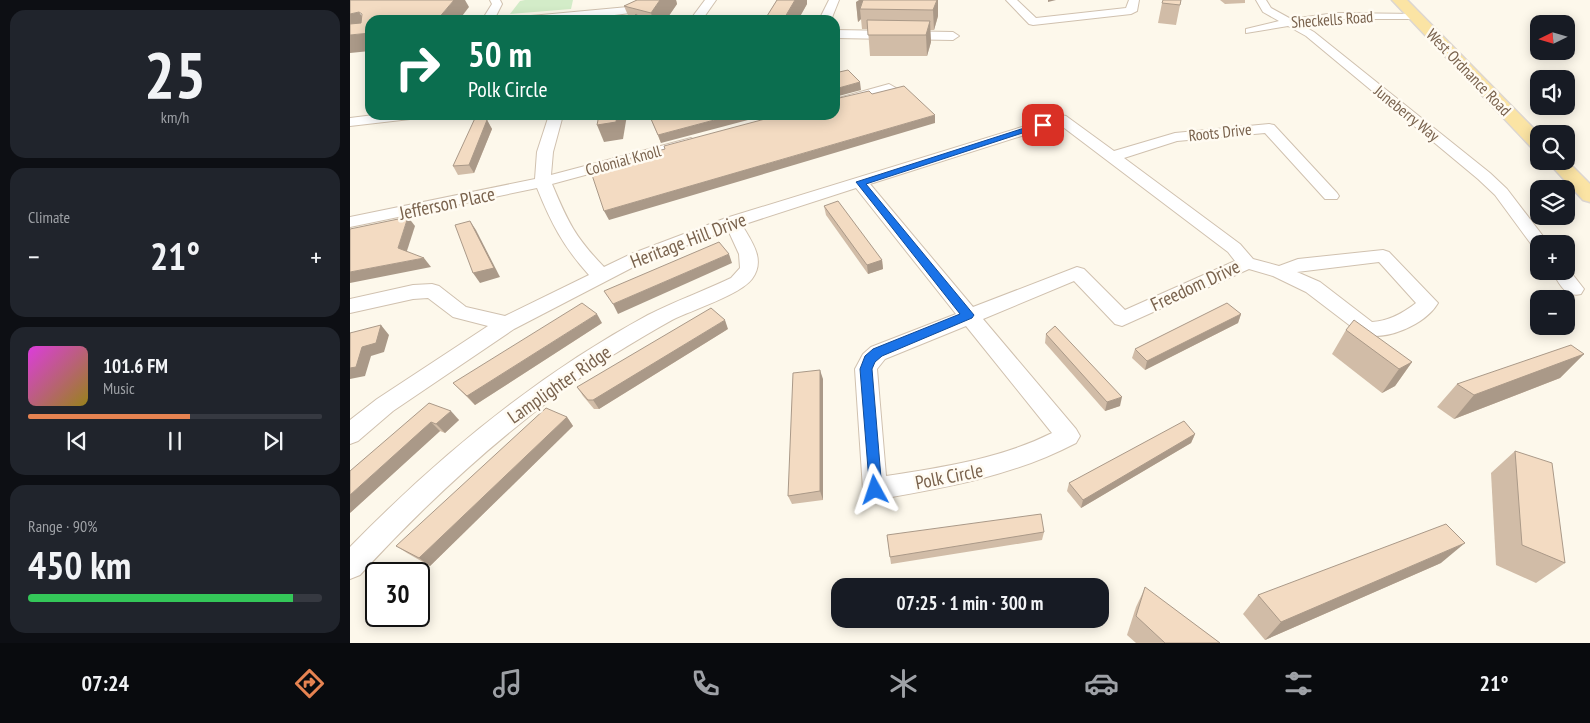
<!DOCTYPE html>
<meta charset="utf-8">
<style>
:root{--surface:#171b24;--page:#20242c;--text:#f1f3f6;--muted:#9ea1a6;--line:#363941;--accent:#e68351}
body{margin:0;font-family:"PT Sans Narrow",sans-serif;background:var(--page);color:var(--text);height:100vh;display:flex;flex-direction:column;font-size:19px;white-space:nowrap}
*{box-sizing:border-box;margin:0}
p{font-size:16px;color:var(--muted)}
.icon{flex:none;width:28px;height:28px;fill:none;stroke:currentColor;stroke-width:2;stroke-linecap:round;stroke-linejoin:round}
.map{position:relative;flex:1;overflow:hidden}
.details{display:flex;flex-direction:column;gap:10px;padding:10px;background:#0d0f14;width:350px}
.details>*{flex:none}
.top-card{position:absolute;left:15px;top:15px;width:475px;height:105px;border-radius:15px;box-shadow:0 2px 12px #0003;background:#0b6e4f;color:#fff;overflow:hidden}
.needle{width:32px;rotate:265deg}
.controls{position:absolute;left:1180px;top:15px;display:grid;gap:10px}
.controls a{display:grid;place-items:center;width:45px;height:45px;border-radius:10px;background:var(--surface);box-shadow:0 2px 12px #0003;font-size:25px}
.speed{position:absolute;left:15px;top:562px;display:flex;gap:10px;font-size:25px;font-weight:700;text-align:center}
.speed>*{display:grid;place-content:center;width:65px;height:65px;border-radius:50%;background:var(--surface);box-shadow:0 2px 12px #0003;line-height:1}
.speed .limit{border:2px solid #111;border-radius:8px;background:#fff;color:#111}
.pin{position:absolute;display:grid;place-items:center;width:42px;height:42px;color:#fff;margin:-21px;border-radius:10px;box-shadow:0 2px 8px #0006}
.me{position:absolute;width:55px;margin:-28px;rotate:355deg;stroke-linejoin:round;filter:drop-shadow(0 0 4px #0008)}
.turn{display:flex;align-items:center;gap:18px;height:105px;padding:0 20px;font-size:22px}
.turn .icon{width:65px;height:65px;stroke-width:2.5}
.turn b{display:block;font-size:35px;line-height:42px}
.big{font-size:38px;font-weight:600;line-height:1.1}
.details .widget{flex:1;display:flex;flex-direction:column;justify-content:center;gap:8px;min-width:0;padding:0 18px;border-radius:15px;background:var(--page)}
.details .dial{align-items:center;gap:0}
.dial b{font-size:65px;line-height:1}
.song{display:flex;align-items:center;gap:15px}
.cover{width:60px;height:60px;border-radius:8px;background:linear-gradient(135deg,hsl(300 70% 55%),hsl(50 70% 35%))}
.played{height:5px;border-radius:2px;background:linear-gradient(90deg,var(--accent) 55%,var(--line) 55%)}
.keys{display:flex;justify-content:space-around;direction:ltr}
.heat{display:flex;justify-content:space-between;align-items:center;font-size:28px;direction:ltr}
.charge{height:8px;border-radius:4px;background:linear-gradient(90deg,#34c759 90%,var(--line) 0)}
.trip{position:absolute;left:481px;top:578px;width:278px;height:50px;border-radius:15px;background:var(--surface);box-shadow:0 2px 12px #0003;font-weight:600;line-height:50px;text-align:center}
.dock{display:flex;height:80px;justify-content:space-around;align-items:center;background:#090b0e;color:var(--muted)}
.dock .icon{width:35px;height:35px}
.dock .active{color:var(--accent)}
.dock b{font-size:22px;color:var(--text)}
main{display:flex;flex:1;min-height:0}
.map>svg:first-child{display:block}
</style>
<main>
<section class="details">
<div class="widget dial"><b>25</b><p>km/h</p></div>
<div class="widget"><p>Climate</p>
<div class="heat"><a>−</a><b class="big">21°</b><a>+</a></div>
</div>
<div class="widget">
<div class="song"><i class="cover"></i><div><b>101.6 FM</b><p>Music</p></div></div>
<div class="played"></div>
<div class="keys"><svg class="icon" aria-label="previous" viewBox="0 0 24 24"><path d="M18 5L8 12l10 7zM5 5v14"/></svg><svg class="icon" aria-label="pause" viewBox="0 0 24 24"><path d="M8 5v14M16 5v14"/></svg><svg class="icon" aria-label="next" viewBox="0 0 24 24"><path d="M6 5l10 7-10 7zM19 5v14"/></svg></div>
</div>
<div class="widget"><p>Range · 90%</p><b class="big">450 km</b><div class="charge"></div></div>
</section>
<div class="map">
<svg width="1240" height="643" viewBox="0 0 1240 643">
<rect width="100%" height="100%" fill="#fdf8eb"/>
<polygon fill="#d3ecc8" points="175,0 223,0 221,9 160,14 170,1"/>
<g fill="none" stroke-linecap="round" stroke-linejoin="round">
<g stroke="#d0c1af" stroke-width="2">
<g id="minor">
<polygon points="140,0 150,0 152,4 144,20 132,20 142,4"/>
<path d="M 303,0 L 320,0 C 302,18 193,20 164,20 L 170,17 L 278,7 Z"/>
<polygon points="355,0 366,0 352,20 340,20"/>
<polygon points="479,0 489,0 481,20 469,20"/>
<polygon points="656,0 667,0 686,18 776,8 779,0 789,0 787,11 781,14 683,25 679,24"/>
<polygon points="906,0 916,0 921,8 941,19 986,13 1068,14 1068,18 1064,19 986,19 950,24 964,32 1140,173 1157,189 1199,244 1189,244 1189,249 1184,248 1145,195 1128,179 956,36 938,26 896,33 896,29 929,21 913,12"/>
<polygon points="485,30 603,32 609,36 603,40 485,38"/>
<polygon points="539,84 546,88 544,91 485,107 485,99"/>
<polygon points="24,115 67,115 60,119 0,126 0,118"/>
<path d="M 199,115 L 213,115 L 203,152 L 201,175 L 341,138 L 348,142 L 346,145 L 202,184 C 218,222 225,237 254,267 L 281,254 L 376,218 L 711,115 L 716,116 L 764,151 L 825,133 L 919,124 L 924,125 L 987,193 L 989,196 L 987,199 L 975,199 L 915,133 L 827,141 L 774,158 L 890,244 L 903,259 L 929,266 L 948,259 L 1033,250 L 1039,252 L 1088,303 C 1075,325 1035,342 1011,334 L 956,292 L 923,276 L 899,269 L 772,326 L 765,324 L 724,281 L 633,319 L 726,429 L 730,436 L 726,443 C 663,476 595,488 525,500 L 516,497 L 513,489 L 505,369 L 513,354 L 521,347 L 606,314 L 506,188 L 392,225 C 402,242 416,260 402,279 C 390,295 342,310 322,320 C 302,331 282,343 263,355 C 169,418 86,492 10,575 L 0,579 L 0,547 C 88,457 187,375 298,315 C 325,301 354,291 381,278 L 390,268 L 389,254 L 378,230 L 293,262 L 164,329 L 43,411 L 8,441 L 0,444 L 0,420 L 27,399 L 138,326 L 103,317 L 78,298 L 63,299 L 0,313 L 0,299 L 63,285 L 82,284 L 89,286 L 116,307 L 155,316 L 239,275 C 213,246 201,223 187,188 L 0,227 L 0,217 L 185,179 L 187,152 ZM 709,124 L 878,252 L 885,261 L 775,310 L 734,269 L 727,267 L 623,307 L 520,184 ZM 1029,262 L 1066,303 C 1053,313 1039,321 1022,322 L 970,282 L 947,272 ZM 616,326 L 702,433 C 650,459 593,467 536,476 L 527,369 L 535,359 Z"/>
<path d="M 1216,266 L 1234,289 L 1231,294 C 1215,298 1209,283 1202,271 L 1216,271 Z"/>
</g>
</g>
<g stroke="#dcd6d1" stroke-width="3">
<g id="major">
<polygon points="1042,0 1057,0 1189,134 1189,150 1182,148"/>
<polygon points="1216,160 1240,184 1240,202 1233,200 1197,161"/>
</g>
</g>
<use href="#minor" fill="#fff" fill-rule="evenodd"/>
<use href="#major" fill="#fbe4a4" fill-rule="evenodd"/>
</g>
<g fill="#d1bca7">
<polygon points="287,0 326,0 327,4 316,20 280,20 274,6"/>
<polygon points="427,0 457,0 457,4 448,20 418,20 417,16"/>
<polygon points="588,0 588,16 584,30 580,30 581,42 577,56 520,56 518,29 512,29 511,19 508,22 506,2"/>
<polygon points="831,0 826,25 808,23 812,3"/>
<polygon points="870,0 895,0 895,3 875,4"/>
<polygon points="316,115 311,143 301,119"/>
<polygon points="137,120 142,129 124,173 108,175 103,166"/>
<polygon points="474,206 532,260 533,269 518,274 476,215"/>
<polygon points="891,314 888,323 795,370 782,358 785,349"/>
<polygon points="252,323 125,405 103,383"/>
<polygon points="378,329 249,409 244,409 233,396 227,387"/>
<polygon points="996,330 1062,362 1045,386 1032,393 982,354"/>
<polygon points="696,334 770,406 755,411 695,343"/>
<polygon points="1234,354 1210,378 1104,419 1087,407 1107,384"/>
<polygon points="473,379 473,500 442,504 438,496"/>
<polygon points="79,403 109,420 95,433 90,431 0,513"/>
<polygon points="217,417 223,426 80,566 57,553 46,546"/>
<polygon points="845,434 841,443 731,508 717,491 719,483"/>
<polygon points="1165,451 1215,563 1186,583 1146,565 1141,473"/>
<polygon points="694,532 692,540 541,564 537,535"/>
<polygon points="1091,563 915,640 893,614 908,595"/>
<polygon points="795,588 870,643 786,643 777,635 786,607"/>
</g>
<g fill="#a98">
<polygon points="104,0 115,0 119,7 109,20 87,20"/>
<polygon points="310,0 326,0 327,4 316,20 303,20 301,13"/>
<polygon points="445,0 457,0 457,4 448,20 435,20 435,17"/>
<polygon points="509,0 537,0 510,9 511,19 508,22 506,2"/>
<polygon points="587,0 588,0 588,16 584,30 583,10"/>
<polygon points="698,0 706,0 698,2"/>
<polygon points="9,12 20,28 0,32 0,14"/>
<polygon points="580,21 581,42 577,56 576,35"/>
<polygon points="20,33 20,51 0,53 0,35"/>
<polygon points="510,82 511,90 485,97 485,89"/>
<polygon points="267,115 277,115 273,139 254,142 247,125"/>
<polygon points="383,115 417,115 311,143 308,135"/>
<polygon points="585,115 585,123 259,220 254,211"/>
<polygon points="137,120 142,129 124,173 119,165"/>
<polygon points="58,217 65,226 55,257 48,248"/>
<polygon points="120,221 126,230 150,277 130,283 123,273"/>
<polygon points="379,254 382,263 268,314 263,304"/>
<polygon points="74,258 81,267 0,283 0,272"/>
<polygon points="532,260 533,269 518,274 517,265"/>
<polygon points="247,314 252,323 125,405 117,396"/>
<polygon points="891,314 888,323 795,370 797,361"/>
<polygon points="375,320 378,329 249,409 243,400"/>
<polygon points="31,325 39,335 34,352 21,356 15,376 0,379 0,368 12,347"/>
<polygon points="1234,354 1210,378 1104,419 1124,395"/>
<polygon points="1062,362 1045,386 1032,393 1049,369"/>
<polygon points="470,370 473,379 473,500 470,491"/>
<polygon points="772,397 770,406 755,411 757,402"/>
<polygon points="101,411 109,420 95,433 86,424"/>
<polygon points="217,417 223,426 80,566 69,558"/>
<polygon points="81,422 90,431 0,513 0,495"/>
<polygon points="845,434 841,443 731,508 733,500"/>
<polygon points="1115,543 1091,563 915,640 931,622"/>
</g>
<g fill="#f3dbc2" stroke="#a98">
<polygon points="0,0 104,0 87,20 20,20 20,33 0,35 0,24 11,23 12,14 9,12 0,14"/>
<polygon points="287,0 310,0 301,13 274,6"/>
<polygon points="427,0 445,0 435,17 417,16"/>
<polygon points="513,0 587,0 583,10 510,9"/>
<polygon points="813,0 831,0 830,5 812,3"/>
<polygon points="286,14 293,20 280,20"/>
<polygon points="517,20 580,21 576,35 518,35"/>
<polygon points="498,70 510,82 485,89 485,73"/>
<polygon points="554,86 585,115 254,211 240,169 315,149 314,146 430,115 485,115 485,99 519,91 522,94"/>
<polygon points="249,115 267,115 266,122 247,125"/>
<polygon points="316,115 383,115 308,135 301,119"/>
<polygon points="126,116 137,120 119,165 103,166"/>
<polygon points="488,201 532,260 517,265 474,206"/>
<polygon points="58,217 48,248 74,258 0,272 0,229"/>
<polygon points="120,221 144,268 123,273 105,225"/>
<polygon points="369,242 379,254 263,304 254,291"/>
<polygon points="232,303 247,314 117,396 103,383"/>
<polygon points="877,303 891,314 797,361 785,349"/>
<polygon points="361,308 375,320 243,400 238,400 227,387"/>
<polygon points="1004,320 1062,362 1049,369 996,330"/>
<polygon points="31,325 26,343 12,347 6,367 0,368 0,333"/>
<polygon points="705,326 772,397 757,402 696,334"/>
<polygon points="1221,345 1234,354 1124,395 1107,384"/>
<polygon points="470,370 470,491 438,496 443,373"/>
<polygon points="79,403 101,411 86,424 81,422 0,495 0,471"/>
<polygon points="196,408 217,417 69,558 46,546"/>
<polygon points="834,421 845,434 733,500 719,483"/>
<polygon points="1165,451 1202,463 1215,563 1172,545"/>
<polygon points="691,514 694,532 540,557 537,535"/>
<polygon points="1096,524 1115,543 931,622 908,595"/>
<polygon points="795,587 870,643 815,643 786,616"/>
</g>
<polygon fill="#1a73e8" stroke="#114b97" points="690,123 697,125 516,184 624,315 622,318 532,356 525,362 522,369 532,490 530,494 525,496 520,494 510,369 515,356 523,349 610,314 506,182"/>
<g text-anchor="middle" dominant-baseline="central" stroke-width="5" stroke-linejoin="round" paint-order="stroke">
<g font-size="16" fill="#79624d" stroke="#fffbf2">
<text transform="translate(982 19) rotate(-4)">Sheckells Road</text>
<text transform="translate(1119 72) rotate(46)">West Ordnance Road</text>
<text transform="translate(1057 113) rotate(39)">Juneberry Way</text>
<text transform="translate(870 132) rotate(-6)">Roots Drive</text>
<text transform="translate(273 160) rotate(-15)">Colonial Knoll</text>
</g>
<g font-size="19" fill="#79624d" stroke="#fffbf2">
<text transform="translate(97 203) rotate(-12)">Jefferson Place</text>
<text transform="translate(338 240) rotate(-21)">Heritage Hill Drive</text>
<text transform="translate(845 285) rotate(-25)">Freedom Drive</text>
<text transform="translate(209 384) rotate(-35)">Lamplighter Ridge</text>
<text transform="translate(599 476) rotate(-11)">Polk Circle</text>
</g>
</g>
</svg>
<div class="controls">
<a><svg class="needle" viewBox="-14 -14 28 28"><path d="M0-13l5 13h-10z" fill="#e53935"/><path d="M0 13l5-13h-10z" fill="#9ea1a6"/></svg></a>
<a><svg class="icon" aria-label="sound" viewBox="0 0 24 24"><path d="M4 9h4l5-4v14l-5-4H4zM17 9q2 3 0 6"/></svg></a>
<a><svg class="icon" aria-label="search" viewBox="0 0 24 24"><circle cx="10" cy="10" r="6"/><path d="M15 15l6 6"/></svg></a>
<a><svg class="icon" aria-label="layers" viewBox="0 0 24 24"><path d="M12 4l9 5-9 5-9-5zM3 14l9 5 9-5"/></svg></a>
<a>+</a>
<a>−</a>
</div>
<div class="speed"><div class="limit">30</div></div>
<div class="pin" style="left:693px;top:125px;background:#d93025"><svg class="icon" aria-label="arrive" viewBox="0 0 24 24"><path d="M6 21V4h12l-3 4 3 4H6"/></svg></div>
<svg class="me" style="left:525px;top:490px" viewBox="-20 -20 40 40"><path d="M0-17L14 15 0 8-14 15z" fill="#1a73e8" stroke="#fff" stroke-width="4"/></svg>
<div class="trip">07:25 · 1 min · 300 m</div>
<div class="top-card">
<div class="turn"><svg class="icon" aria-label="right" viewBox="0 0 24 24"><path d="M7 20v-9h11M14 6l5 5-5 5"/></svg><div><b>50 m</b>Polk Circle</div></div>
</div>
</div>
</main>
<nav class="dock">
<b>07:24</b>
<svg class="icon active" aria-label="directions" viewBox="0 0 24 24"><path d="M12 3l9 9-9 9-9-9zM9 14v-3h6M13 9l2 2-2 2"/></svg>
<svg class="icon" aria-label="music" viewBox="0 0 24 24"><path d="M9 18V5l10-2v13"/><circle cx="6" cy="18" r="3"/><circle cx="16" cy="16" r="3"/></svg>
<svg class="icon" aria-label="phone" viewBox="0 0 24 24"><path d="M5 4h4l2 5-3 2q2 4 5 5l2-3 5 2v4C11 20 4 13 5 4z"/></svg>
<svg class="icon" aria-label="climate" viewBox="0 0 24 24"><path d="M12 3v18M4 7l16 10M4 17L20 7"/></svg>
<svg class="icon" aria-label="car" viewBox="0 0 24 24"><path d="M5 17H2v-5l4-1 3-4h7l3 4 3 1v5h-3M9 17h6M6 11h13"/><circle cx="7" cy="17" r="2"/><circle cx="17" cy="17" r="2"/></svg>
<svg class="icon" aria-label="filters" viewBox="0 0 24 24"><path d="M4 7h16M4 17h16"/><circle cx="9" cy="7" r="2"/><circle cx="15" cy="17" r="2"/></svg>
<b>21°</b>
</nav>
